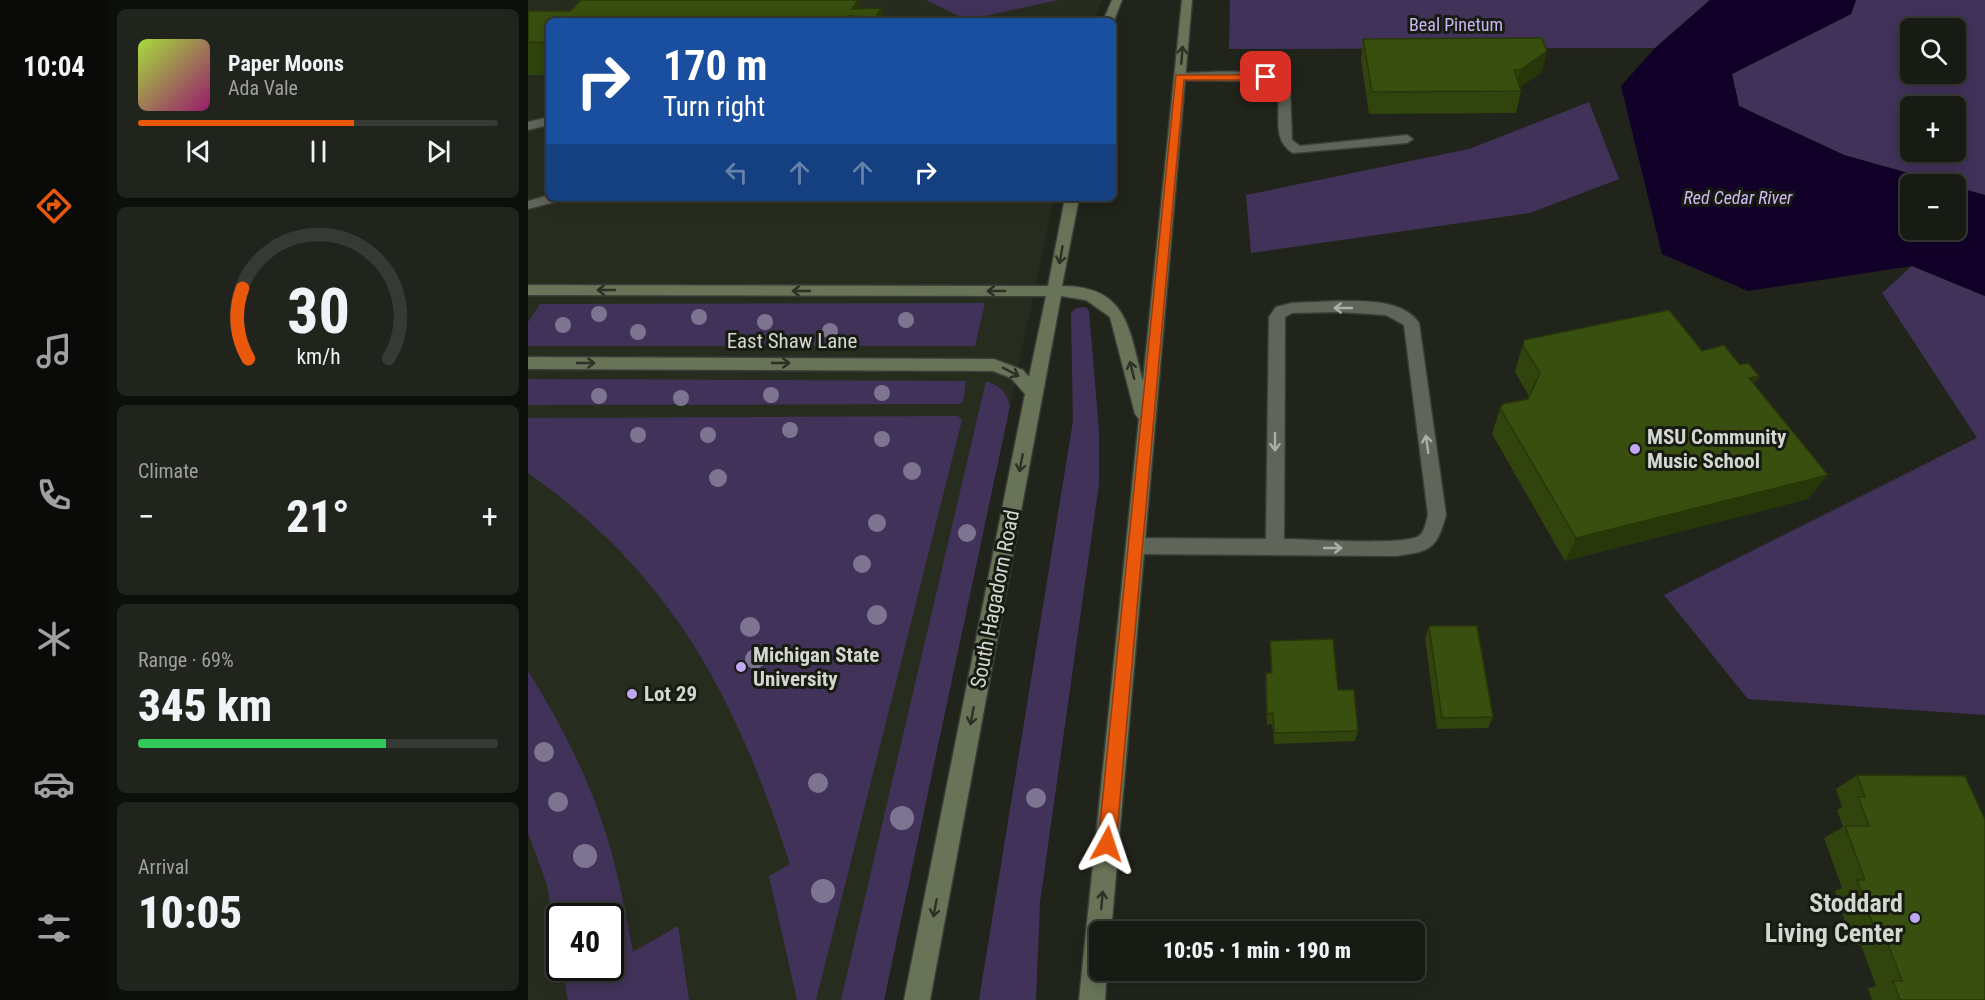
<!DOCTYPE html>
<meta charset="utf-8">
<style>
:root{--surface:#181b14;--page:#21241d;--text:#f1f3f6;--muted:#9fa1a0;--line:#363934;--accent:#ea580c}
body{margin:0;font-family:"Roboto Condensed",sans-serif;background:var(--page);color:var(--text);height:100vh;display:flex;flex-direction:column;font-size:22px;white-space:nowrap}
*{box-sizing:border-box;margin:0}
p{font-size:20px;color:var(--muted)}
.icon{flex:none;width:33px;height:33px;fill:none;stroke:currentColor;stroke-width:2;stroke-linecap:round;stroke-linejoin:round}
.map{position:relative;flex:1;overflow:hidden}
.panel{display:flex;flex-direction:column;gap:9px;padding:9px;background:#0d0f0b;width:420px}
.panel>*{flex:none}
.banner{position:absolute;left:18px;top:18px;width:570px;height:183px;border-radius:9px;box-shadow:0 3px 15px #0003,0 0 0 2px var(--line);background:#1a4fa0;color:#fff;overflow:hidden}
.buttons{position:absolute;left:1372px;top:18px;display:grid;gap:12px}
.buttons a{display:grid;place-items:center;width:66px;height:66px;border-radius:9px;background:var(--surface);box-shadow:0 3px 15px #0003,0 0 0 2px var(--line);font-size:30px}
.speed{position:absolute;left:18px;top:903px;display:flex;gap:12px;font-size:30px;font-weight:700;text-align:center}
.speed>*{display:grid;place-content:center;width:78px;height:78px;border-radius:50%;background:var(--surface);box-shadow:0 3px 15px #0003,0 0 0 2px var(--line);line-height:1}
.speed .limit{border:3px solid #111;border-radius:9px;background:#fff;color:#111}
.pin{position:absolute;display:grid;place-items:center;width:51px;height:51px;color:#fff;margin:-26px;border-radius:12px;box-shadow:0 3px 9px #0006}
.me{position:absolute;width:66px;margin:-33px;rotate:5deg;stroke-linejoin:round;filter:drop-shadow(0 0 4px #0008)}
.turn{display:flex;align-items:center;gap:21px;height:126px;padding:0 18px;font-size:27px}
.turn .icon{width:78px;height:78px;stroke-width:2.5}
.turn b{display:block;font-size:42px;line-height:51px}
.lanes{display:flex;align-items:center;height:57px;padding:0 18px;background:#0003;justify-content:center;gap:30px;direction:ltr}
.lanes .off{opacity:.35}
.big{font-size:45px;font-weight:800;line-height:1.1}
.panel .widget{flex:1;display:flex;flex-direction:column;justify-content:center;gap:9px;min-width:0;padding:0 21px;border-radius:9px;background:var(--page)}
.panel .dial{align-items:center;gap:0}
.dial svg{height:156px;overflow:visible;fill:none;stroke:var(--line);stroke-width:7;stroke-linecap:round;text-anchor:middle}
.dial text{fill:var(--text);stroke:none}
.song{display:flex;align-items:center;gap:18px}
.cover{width:72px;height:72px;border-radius:9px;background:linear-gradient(135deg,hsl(80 70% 55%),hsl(320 70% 35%))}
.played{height:6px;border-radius:3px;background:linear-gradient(90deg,var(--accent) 60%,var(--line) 60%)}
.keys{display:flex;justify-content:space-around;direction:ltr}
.heat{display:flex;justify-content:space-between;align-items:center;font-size:33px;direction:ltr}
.charge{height:9px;border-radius:4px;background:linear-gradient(90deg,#34c759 69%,var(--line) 0)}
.trip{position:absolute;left:561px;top:921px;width:336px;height:60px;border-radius:9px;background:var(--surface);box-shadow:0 3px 15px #0003,0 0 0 2px var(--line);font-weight:800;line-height:60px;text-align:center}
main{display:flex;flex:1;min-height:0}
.tabs{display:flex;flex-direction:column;width:108px;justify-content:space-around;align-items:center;background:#0a0b08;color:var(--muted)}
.tabs .icon{width:42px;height:42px}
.tabs .current{color:var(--accent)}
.tabs b{font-size:27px;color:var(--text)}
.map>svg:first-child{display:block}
</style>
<main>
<nav class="tabs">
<b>10:04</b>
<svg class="icon current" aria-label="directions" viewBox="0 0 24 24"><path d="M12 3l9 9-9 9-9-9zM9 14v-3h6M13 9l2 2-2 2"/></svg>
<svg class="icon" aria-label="music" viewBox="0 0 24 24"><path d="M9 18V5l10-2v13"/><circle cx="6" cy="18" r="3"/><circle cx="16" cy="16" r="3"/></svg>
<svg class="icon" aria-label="phone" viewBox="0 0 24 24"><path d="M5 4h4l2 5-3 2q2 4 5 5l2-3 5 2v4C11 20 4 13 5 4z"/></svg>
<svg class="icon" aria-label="climate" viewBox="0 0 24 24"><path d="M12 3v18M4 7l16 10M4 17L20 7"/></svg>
<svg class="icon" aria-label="car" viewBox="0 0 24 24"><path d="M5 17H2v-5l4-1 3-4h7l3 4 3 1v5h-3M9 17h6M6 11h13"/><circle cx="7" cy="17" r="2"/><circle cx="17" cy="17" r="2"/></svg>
<svg class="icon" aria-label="filters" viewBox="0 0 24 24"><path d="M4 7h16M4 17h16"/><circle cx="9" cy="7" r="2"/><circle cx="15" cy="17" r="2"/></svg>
</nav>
<section class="panel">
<div class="widget">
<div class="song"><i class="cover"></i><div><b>Paper Moons</b><p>Ada Vale</p></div></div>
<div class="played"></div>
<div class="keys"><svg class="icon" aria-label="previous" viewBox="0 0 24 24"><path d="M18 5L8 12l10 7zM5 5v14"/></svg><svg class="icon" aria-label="pause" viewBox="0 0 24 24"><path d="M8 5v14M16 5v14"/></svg><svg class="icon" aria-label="next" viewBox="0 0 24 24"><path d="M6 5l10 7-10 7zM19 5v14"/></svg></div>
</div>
<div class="widget dial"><svg viewBox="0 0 100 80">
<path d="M14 69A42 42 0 1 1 86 69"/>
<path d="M14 69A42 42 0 0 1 11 33" stroke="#ea580c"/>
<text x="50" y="56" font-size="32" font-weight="700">30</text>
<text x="50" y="72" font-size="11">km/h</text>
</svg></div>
<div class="widget"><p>Climate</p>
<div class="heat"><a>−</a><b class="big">21°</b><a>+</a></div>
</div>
<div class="widget"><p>Range · 69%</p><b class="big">345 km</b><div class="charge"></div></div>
<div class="widget"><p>Arrival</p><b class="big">10:05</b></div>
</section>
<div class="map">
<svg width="1457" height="1000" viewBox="0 0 1457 1000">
<rect width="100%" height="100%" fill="#20241b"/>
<path fill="#272d1e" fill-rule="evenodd" d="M 0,0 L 574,0 L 566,21 L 21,21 L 21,198 L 526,198 L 356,1000 L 0,1000 ZM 32,916 L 82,916 L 82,968 L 32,968 Z"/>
<g fill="#41325a" fill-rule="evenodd">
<polygon points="398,0 530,0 439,20"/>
<polygon points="702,0 1182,0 1127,48 701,49"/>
<path d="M 1328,0 L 1457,0 L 1457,195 L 1428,187 L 1428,184 L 1419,184 L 1316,155 L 1211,106 L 1204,74 L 1323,14 ZM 1383,28 L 1428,28 L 1428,74 L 1383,74 ZM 1383,106 L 1428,106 L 1428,152 L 1383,152 Z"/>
<polygon points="1061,102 1091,179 1002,213 723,253 718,195 941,149"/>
<polygon points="1384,266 1457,296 1457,715 1220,699 1136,595 1449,438 1354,293"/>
<polygon points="457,303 447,346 0,346 0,322 12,304"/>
<polygon points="558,307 561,311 571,431 571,484 512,902 508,1000 451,1000 545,421 543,313 548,308"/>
<polygon points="0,379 438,381 435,402 431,404 0,405"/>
<path d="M 458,381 C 473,386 477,391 482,406 L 356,1000 L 313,1000 Z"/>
<path d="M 430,416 L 434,420 L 288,1000 L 269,1000 L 241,876 L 262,864 C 208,698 146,576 0,473 L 0,418 Z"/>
<path d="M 0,671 C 37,730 69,794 86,862 C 94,892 99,922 105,952 L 150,926 L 161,1000 L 40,1000 L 34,968 L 82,968 L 82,916 L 32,916 L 31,952 L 19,885 L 0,833 Z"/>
</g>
<polygon fill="#110028" points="1182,0 1328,0 1323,14 1204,74 1211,106 1316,155 1419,184 1383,184 1383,230 1428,230 1428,187 1457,195 1457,296 1384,266 1220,291 1134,254 1093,86 1127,48"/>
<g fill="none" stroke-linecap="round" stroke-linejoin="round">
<g stroke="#3a3d37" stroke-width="3">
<g id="lane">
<path d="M 652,73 C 678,73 746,65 762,87 L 764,140 L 772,146 L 879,135 L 885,139 L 879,143 L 765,153 C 741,139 755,108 749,86 L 736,81 L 648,80 L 646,77 Z"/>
<polygon points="21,117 21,125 0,130 0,122"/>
<polygon points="21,195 21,198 33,198 31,201 0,209 0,201"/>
<path d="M 810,301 C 834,301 875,299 891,323 L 918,515 C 908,550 903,551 868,556 L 607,554 L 600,552 L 598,546 L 600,540 L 607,538 L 738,539 L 741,317 L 748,307 L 764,303 ZM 810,312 L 858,315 L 876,325 L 900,515 C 898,521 897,532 891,536 C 875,546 780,539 756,539 L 757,317 L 764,313 Z"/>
</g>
</g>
<g stroke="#3a3d37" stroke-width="3">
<g id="secondary">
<polygon points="584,0 594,0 585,23 585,21 575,21"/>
<path d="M 654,0 L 664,0 L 583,932 L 572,932 L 572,970 L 579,970 L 577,1000 L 551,1000 L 611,419 L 607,414 L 582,317 L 558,300 L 533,296 L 402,1000 L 376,1000 L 497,394 L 483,378 L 465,371 L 0,369 L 0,357 L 466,359 L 495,370 L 501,377 L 518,296 L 0,295 L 0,285 L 520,286 L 537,198 L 551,198 L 534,286 C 601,286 601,331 615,381 Z"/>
</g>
</g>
<use href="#lane" fill="#60655a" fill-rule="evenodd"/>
<use href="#secondary" fill="#687358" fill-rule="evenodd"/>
</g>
<g fill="#7d7491">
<circle cx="71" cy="314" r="8"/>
<circle cx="171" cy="317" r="8"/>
<circle cx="378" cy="320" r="8"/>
<circle cx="237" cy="322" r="8"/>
<circle cx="35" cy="325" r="8"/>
<circle cx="302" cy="331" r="8"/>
<circle cx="110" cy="332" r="8"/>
<circle cx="354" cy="393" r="8"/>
<circle cx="243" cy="395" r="8"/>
<circle cx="71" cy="396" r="8"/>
<circle cx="153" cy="398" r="8"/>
<circle cx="262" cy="430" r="8"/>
<circle cx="110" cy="435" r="8"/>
<circle cx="180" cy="435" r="8"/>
<circle cx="354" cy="439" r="8"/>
<circle cx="384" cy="471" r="9"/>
<circle cx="190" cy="478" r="9"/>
<circle cx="349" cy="523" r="9"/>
<circle cx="439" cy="533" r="9"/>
<circle cx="334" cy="564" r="9"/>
<circle cx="349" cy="615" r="10"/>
<circle cx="222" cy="627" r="10"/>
<circle cx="227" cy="659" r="10"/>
<circle cx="16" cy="752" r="10"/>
<circle cx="290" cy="783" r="10"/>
<circle cx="508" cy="798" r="10"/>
<circle cx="30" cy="802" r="10"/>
<circle cx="374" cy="818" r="12"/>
<circle cx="57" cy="856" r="12"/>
<circle cx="295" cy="891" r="12"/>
</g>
<g fill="#31440d">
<polygon points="353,8 357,21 21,21 21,75 0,75 0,11"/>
<polygon points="835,39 1014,72 992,87 993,91 988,113 841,114 833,60"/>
<polygon points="996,340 1174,351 1212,365 1231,376 1226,384 1280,499 1037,561 964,434 972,408 1000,399 1001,396 987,372"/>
<polygon points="901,626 965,717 960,728 909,729 897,638"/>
<polygon points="742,641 810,690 830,731 827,741 746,744 744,724 739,725 737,684 738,673 743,673"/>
<polygon points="1329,775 1457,1000 1344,1000 1340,988 1348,986 1333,945 1325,945 1307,891 1314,888 1296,838 1315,827 1309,810 1314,807 1308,789"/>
</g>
<g fill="#28370a">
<polygon points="330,0 331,0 337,16 324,9"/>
<polygon points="353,8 357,21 350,21 348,17"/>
<polygon points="1019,51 1014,72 987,91 992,70"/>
<polygon points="1231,376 1214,401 1221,378"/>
<polygon points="1300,475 1280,499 1037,561 1048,538"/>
</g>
<g fill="#394f0f" stroke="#28370a" stroke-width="1.5">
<polygon points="53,0 330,0 324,9 353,8 348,17 320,16 317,21 21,21 21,43 0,42 0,11 42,11"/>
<polygon points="1014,38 1019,51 992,70 986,70 993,91 844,92 835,39"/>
<polygon points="1141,310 1174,351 1196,345 1212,365 1220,363 1231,376 1221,378 1300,475 1048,538 972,408 975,404 1000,399 1012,373 995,346 996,340"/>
<polygon points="901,626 949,626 965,717 914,718"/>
<polygon points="805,639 810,690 826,690 830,731 746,733 745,713 739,714 738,673 744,673 742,641"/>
<polygon points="1329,775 1437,776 1457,820 1457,1000 1372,1000 1365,981 1374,981 1357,936 1349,936 1329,880 1337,880 1317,826 1341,826 1330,797 1337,797"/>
</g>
<defs><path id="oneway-shaft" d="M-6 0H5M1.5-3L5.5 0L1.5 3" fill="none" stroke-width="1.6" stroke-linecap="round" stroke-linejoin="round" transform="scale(1.5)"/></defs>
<g stroke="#2b3124">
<use href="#oneway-shaft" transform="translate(654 55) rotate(-85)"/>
<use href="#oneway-shaft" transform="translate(533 255) rotate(100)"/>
<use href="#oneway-shaft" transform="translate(78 290) rotate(-180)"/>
<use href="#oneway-shaft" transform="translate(273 291) rotate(-180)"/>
<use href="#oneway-shaft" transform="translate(468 291) rotate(-180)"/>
<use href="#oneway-shaft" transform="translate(58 363)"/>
<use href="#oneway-shaft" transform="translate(253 363)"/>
<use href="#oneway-shaft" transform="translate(604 370) rotate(-104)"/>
<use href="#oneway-shaft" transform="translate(483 372) rotate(28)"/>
<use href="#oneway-shaft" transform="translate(493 463) rotate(101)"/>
<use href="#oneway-shaft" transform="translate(444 716) rotate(101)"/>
<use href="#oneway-shaft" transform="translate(574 900) rotate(-85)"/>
<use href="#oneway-shaft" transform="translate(407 908) rotate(101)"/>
</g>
<g stroke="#abafa7">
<use href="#oneway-shaft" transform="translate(815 308) rotate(180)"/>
<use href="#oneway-shaft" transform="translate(747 442) rotate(90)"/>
<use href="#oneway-shaft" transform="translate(899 444) rotate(-98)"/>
<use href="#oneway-shaft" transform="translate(805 548)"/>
</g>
<polygon fill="#ea580c" stroke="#983908" stroke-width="1.5" points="648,75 738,75 743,77 738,80 656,80 588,844 585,850 579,853 573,850 570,844"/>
<g fill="#c2a8f3" stroke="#171b12" stroke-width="2">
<circle cx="1107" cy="449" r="6"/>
<circle cx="213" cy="667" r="6"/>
<circle cx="104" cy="694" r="6"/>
<circle cx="1387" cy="918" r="6"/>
</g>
<g text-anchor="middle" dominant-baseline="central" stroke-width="6" stroke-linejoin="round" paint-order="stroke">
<g font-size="18" fill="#c9b5f1" stroke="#171b12">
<text x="928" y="24">Beal Pinetum</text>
</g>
<g font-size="18" font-style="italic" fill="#ceb9f6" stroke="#171b12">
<text x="1210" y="197">Red Cedar River</text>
</g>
<g font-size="21" fill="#d4d7d1" stroke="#171b12">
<text x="264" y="341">East Shaw Lane</text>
<text transform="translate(467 599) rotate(-79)">South Hagadorn Road</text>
</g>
<g font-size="21" font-weight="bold" fill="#d4d7d1" stroke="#171b12" text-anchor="start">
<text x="1119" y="437">MSU Community<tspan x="1119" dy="24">Music School</tspan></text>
<text x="225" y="655">Michigan State<tspan x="225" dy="24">University</tspan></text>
<text x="116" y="694">Lot 29</text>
</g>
<g font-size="26" font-weight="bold" fill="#d4d7d1" stroke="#171b12" text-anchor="end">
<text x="1375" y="903">Stoddard<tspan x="1375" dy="30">Living Center</tspan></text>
</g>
</g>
</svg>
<div class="buttons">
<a><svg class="icon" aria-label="search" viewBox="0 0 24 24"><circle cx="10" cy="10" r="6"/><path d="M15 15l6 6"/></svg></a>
<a>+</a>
<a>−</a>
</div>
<div class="speed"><div class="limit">40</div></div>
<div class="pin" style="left:738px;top:77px;background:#d93025"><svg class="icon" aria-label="arrive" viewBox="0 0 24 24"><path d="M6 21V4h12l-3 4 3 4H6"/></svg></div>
<svg class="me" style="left:579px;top:844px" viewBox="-20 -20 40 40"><path d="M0-17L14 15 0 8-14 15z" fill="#ea580c" stroke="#fff" stroke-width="4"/></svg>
<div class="trip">10:05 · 1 min · 190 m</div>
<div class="banner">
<div class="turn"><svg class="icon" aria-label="right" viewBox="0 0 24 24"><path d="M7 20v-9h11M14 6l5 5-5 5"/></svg><div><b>170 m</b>Turn right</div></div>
<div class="lanes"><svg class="icon off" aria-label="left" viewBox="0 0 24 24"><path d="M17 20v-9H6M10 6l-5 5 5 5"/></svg><svg class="icon off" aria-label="ahead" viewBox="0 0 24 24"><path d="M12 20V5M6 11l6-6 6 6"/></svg><svg class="icon off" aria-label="ahead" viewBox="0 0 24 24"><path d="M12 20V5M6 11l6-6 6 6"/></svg><svg class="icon" aria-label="right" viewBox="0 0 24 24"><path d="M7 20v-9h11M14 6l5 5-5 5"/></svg></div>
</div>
</div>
</main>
